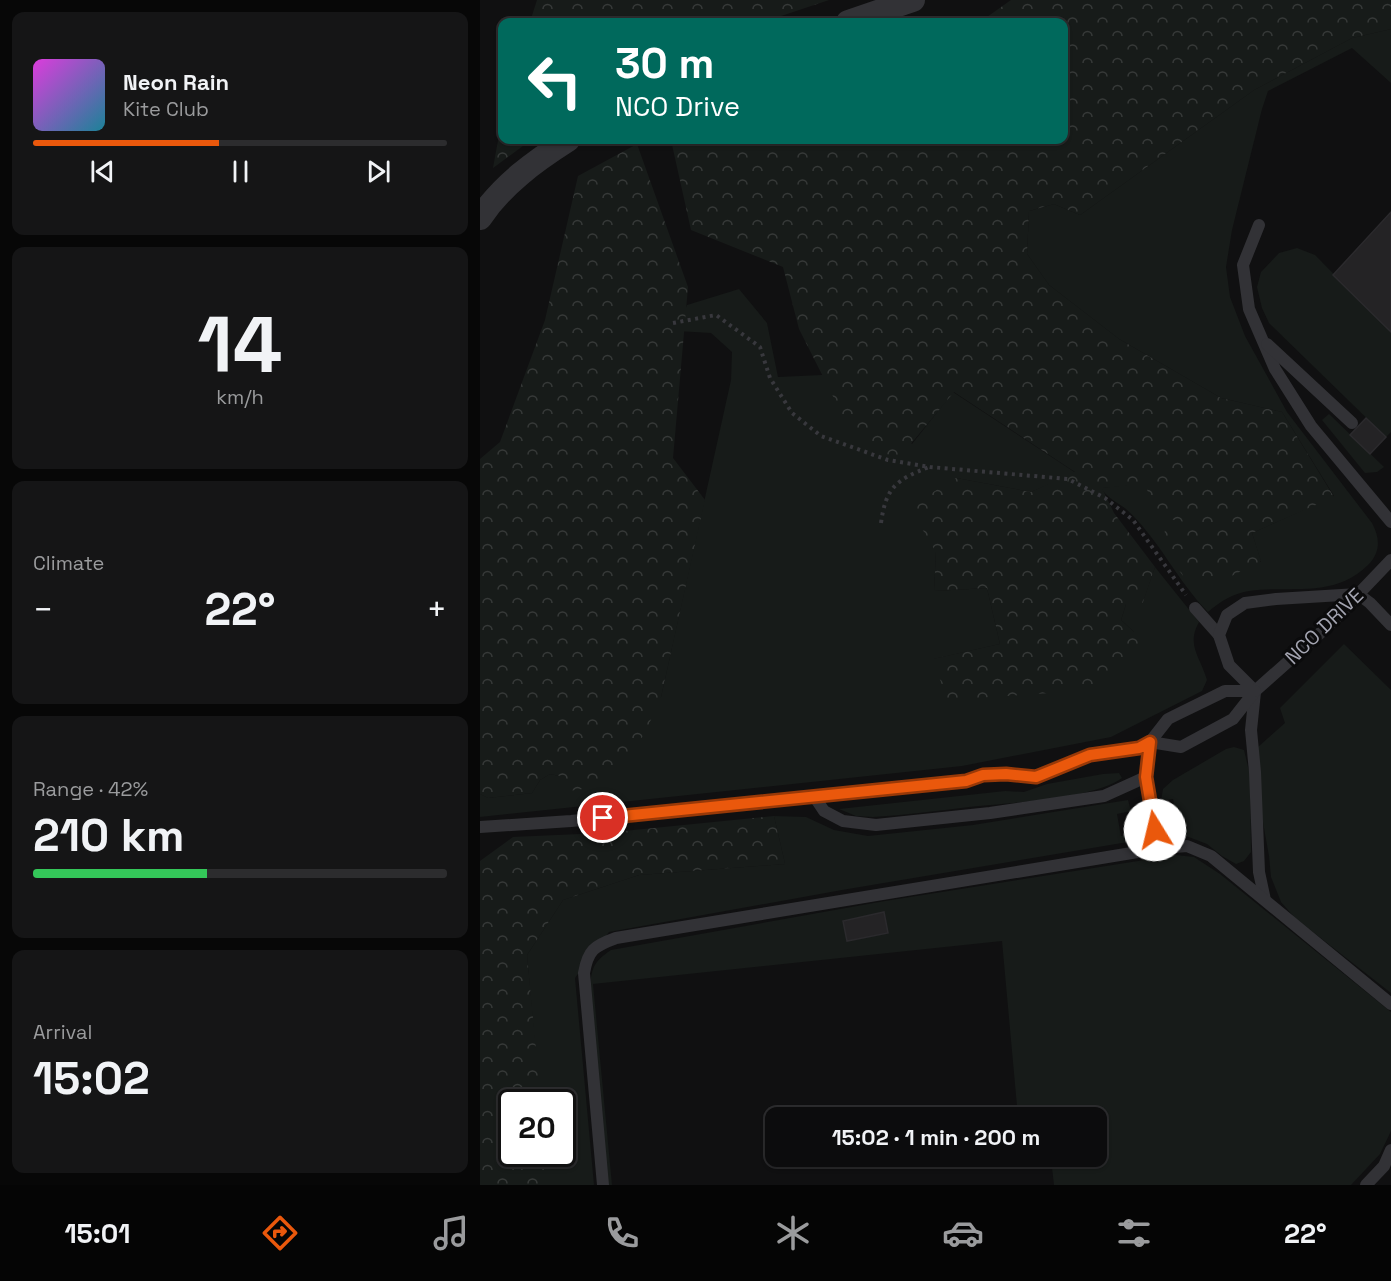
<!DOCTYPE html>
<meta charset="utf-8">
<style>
:root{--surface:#0c0c0d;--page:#151516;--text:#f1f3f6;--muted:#9a9b9d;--line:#2c2c2e;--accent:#ea580c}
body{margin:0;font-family:"Space Grotesk",sans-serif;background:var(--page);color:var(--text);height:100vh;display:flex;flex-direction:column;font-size:22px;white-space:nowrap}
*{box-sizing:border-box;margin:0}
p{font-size:20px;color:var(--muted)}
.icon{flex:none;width:33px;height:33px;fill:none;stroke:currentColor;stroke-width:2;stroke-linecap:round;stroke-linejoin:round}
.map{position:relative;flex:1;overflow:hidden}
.drawer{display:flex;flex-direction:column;gap:12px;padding:12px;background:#070707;width:480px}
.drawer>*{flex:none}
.top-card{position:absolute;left:18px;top:18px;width:570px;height:126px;border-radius:12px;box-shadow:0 2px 4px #0004,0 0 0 2px var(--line);background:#00695c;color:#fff;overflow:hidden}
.speed{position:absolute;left:18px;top:1089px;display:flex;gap:12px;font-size:30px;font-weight:700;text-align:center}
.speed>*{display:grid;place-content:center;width:78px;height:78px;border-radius:50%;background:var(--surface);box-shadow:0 2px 4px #0004,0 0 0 2px var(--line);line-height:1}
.speed .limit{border:3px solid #111;border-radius:9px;background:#fff;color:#111}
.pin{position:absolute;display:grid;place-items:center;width:51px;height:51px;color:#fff;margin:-26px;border:3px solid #fff;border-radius:50%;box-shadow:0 2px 6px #0007}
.me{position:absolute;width:66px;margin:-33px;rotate:351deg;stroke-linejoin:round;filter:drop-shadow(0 0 4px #0008)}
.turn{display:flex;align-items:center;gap:21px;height:126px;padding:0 18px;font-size:27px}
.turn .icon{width:78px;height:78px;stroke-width:2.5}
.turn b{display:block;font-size:42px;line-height:51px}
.big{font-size:45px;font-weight:800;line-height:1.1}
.drawer .widget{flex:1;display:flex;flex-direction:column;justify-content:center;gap:9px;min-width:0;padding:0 21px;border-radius:12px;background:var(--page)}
.drawer .dial{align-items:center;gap:0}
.dial b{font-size:78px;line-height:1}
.song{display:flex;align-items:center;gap:18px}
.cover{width:72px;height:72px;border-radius:9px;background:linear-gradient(135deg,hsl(300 70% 55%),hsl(190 70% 35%))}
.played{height:6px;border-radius:3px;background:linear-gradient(90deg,var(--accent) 45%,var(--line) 45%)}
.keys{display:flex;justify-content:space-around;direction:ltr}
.heat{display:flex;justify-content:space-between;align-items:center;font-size:33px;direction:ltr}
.charge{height:9px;border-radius:4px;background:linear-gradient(90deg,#34c759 42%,var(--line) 0)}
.trip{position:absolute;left:285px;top:1107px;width:342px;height:60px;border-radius:12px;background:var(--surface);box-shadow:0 2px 4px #0004,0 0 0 2px var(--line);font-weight:800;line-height:60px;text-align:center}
.tab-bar{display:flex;height:96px;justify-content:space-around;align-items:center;background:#050505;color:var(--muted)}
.tab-bar .icon{width:42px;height:42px}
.tab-bar .on{color:var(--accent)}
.tab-bar b{font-size:27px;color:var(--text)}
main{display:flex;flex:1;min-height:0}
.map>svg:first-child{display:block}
</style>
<main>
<section class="drawer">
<div class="widget">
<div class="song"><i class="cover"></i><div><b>Neon Rain</b><p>Kite Club</p></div></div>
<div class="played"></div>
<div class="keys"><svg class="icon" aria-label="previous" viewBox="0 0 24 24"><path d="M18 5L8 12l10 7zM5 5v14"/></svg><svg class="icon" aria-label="pause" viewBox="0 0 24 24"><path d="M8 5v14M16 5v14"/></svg><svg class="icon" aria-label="next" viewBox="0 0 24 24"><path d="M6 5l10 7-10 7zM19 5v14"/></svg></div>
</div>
<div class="widget dial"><b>14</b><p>km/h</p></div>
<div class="widget"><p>Climate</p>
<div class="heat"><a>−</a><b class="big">22°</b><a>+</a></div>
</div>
<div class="widget"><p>Range · 42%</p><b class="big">210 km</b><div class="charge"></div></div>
<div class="widget"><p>Arrival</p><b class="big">15:02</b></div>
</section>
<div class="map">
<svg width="911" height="1185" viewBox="0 0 911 1185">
<defs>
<pattern id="forest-crowns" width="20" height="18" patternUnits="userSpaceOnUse" patternTransform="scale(1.5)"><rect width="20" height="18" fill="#171b19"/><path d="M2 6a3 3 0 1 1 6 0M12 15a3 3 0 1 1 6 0" fill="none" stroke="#363938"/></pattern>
</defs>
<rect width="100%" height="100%" fill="#101011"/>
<g fill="#171b19" fill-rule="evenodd">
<path d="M 911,29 L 911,83 L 872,48 L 788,91 L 782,109 L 752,230 L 746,267 L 750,297 L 765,336 L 807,412 L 892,523 C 900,538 901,552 888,565 C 853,599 812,585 769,591 C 752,594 741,601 728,612 C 697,581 679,539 646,509 C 637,502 627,498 621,488 L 665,483 L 713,523 L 781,562 L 772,533 L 854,496 L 802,412 L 741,398 L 639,339 L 569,285 L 547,254 L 549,211 L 574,204 L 600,215 L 774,90 L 872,38 Z"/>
<polygon points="817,248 835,255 911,332 911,432 906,437 789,323 782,308 777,287 781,272 799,253"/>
<path d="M 259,289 L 287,323 L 298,377 L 363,374 L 432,444 L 473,392 L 596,473 L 551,492 L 476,478 L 456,552 L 454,591 L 507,588 L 520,644 L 454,659 L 654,632 L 641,620 L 646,604 L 662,604 L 675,567 L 719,622 C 706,645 720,656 727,680 L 722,691 L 631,737 L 482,766 L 0,817 L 0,794 L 8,798 L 52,793 L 60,780 L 70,774 L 80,776 L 181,697 L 251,380 L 252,352 L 231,333 L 197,331 L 207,305 Z"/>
<polygon points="849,414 904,467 897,472 885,473 842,420"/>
<polygon points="864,644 911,690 911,993 815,918 801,902 791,877 789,856 782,817 778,747 805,723 800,708"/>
<polygon points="754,747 764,750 770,775 771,852 764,861 756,864 742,856 727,844 706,836 642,843 362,890 129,932 95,978 114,1185 68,1185 65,1154 82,1154 82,1102 60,1102 47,955 83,900 159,875 305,864 294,816 326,817 354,830 388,836 493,825 648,800 651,811 637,814 641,836 699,826 693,799 681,801 683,789 693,780 746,749"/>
<path d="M 639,773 L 642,778 C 615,799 526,803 489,807 C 457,811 425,815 393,817 L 376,816 L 359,809 L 525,791 L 544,792 L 567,784 L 623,774 Z"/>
<path d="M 696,855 L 714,857 L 740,874 L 911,1012 L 911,1131 L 900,1154 L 871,1185 L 574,1185 L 571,1159 L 542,1162 L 542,1157 L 616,1156 L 616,1118 L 538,1117 L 522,941 L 113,984 L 132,1185 L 128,1185 L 109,995 C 112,971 110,964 131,950 L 405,901 ZM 404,912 L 408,933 L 367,941 L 363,921 Z"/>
</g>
<g fill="url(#forest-crowns)">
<polygon points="57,0 349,0 283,22 50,22"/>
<polygon points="531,0 911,0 911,29 872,38 774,90 600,215 574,204 549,211 547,254 569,285 639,339 741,398 802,412 854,497 772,533 781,561 736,584 709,584 682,547 685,530 711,523 677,517 665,484 622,488 634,513 675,567 662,605 646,604 641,620 654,632 662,645 616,690 467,700 453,659 520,644 507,588 454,591 456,552 429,507 476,478 551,492 595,472 474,392 420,457 391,451 371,432 319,329 303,267 211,230 191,140 584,140 584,22 500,22"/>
<polygon points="22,119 22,140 51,140 13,168"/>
<polygon points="157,144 208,287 193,458 225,500 181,697 165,733 129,785 89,791 80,776 70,774 60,780 52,793 8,798 0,794 0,459 20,442 65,320 98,176"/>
<polygon points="294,816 305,864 159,875 83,900 47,955 61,1102 32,1102 32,1154 66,1154 69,1185 0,1185 0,861 33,837 124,833"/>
</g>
<g fill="#242325" stroke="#2b2a2d" stroke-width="1.5">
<polygon points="911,212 911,332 853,275"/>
<polygon points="886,418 906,437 890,454 870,435"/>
<polygon points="404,912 408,933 367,941 363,921"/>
</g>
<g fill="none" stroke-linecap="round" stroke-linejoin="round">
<g stroke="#38383d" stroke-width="4" stroke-dasharray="3 4.5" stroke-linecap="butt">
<polyline points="193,323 236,315 280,347 290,378 312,413 341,436 408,460 450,467 588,479 625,498 653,520 706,595"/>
<path d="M 401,523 C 406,487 416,480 449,467"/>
</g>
<g stroke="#323236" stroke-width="12">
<polyline points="779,225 763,265 769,309 795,369 831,426 911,522"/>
<polyline points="787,344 872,423"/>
<polyline points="715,608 739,635"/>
<polyline points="775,691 749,665 739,635 747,615 765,603 796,599 878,594 890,603 911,625"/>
<polyline points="775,692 771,730 775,772 779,872 785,900"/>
<polyline points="670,742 701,747 753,719 775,691 847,627 911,560"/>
<polyline points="670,742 666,777 675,830"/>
<polyline points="334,796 344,811 363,821 396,825 510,813 624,796 666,777"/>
<polyline points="0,827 91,821 486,781 503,775 526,774 556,777 610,755 659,748 670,742 688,719 696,715 745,691 775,691"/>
<path d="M 123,1185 L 104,973 C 108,950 114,946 136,938 L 682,848 L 707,846 L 731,856 L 911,1004"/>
<polyline points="886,1185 904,1166 911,1150"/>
</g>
<g stroke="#323236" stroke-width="24">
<polyline points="368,22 433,0"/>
<path d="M 0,218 C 22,185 55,161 88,140"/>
</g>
</g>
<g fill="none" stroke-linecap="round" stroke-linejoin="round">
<g stroke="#983908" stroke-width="15">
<polyline id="route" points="123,818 486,781 503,775 526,774 556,777 610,755 659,748 670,742 666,777 675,830"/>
</g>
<use href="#route" stroke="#ea580c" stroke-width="10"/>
</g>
<g text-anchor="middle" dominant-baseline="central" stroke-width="6" stroke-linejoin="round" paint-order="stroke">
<g font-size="20" fill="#a3a4b0" stroke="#0b0b0c">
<text transform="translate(844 626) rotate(-44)">NCO DRIVE</text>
</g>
</g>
</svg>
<div class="speed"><div class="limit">20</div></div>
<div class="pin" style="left:123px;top:818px;background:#d93025"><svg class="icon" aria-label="arrive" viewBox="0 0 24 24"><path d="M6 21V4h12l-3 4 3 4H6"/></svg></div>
<svg class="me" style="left:675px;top:830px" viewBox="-20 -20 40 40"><circle r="19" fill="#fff"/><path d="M0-13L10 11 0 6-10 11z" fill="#ea580c"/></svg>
<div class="trip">15:02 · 1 min · 200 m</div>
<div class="top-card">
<div class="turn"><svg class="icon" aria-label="left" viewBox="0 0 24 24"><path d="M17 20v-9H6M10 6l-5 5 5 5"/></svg><div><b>30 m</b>NCO Drive</div></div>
</div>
</div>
</main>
<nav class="tab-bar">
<b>15:01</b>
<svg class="icon on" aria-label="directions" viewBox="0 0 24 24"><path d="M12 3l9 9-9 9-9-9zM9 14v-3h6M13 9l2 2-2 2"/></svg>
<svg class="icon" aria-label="music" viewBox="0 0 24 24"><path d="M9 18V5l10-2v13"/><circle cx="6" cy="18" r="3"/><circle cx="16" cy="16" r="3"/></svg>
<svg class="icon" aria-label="phone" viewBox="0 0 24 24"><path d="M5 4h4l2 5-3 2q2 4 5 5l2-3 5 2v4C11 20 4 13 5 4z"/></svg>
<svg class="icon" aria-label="climate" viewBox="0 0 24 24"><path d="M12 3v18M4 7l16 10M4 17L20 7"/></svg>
<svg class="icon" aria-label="car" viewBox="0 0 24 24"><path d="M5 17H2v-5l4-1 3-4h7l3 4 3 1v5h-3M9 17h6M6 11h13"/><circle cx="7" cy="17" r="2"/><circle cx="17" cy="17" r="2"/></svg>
<svg class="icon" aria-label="filters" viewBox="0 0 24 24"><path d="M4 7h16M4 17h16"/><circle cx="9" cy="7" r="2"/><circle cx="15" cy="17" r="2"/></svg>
<b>22°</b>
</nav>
